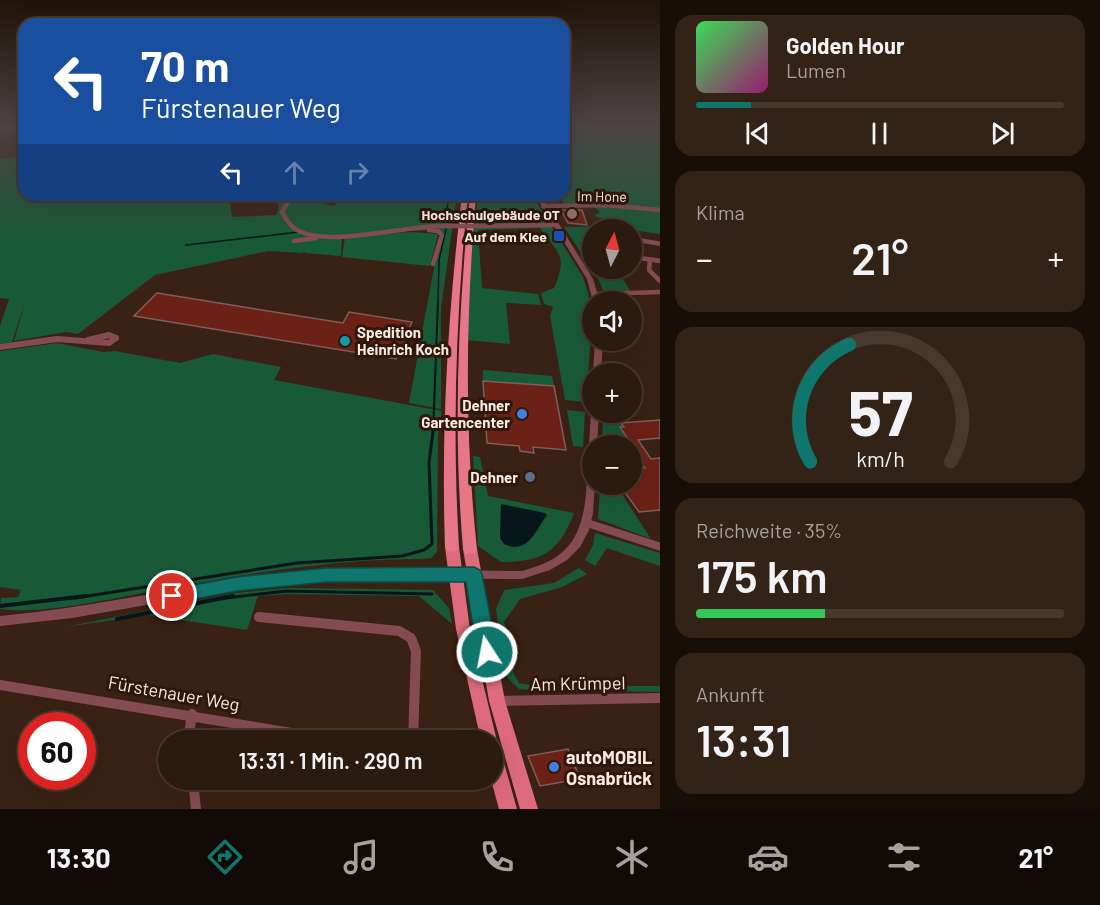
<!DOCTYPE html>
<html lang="de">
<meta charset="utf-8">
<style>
:root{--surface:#2b1a0e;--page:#332317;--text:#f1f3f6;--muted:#a6a19e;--line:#47382e;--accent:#0f766e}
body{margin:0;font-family:Barlow,sans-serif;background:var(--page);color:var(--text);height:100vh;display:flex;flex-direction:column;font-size:22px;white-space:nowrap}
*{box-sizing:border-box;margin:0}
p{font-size:20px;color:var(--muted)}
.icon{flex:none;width:33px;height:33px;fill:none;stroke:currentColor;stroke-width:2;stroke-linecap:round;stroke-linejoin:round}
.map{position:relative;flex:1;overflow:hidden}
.side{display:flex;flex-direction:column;gap:15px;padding:15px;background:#180e08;width:440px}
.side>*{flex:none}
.top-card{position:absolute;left:18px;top:18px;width:552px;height:183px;border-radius:18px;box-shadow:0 6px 24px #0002,0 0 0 2px var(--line);background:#1a4fa0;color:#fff;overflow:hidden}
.needle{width:39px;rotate:6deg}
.tools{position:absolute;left:582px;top:219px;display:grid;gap:12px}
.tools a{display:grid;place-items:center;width:60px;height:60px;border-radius:50%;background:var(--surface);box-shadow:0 6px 24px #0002,0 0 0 2px var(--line);font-size:30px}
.speed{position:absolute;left:18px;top:712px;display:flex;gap:12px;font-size:30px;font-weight:700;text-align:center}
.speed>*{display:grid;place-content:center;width:78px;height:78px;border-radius:50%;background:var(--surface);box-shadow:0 6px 24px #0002,0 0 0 2px var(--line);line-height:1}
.speed .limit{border:9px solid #d22;background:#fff;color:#111}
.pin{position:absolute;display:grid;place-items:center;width:51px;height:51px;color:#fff;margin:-26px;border:3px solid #fff;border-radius:50%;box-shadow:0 2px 6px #0007}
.me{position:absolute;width:66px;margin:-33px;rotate:349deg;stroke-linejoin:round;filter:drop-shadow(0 0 4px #0008)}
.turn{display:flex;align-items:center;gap:21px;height:126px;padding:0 24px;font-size:27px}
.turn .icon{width:78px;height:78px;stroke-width:2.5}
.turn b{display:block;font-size:42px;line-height:51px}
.lanes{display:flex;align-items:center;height:57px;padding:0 24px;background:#0003;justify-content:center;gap:30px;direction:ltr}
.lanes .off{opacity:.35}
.big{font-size:45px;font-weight:600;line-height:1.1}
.side .card{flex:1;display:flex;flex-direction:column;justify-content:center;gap:9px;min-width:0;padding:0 21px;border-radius:18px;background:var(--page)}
.side .dial{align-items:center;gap:0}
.dial svg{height:156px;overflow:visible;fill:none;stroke:var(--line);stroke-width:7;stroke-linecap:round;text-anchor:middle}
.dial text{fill:var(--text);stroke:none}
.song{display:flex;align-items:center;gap:18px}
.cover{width:72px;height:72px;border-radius:9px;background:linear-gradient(135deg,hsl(130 70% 55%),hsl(320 70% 35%))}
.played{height:6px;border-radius:3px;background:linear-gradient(90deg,var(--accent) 15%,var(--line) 15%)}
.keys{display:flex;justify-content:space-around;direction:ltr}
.heat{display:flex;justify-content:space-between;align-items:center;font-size:33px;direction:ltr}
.charge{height:9px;border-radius:4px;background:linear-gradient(90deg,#34c759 35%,var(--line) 0)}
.trip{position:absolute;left:158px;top:730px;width:345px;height:60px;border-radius:30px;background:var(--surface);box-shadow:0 6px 24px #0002,0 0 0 2px var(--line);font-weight:600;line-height:60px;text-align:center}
.dock{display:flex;height:96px;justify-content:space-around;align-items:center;background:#110a06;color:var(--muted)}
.dock .icon{width:42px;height:42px}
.dock .current{color:var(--accent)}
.dock b{font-size:27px;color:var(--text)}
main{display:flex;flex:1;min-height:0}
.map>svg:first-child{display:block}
</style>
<main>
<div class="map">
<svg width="661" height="809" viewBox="0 0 661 809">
<rect width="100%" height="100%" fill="#392213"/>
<g fill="#185938">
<polygon points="564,125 660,125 660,234 632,230 592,230 592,268 618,271 630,291 603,290 598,278 564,227 616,226 611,221 594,216 600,212 592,205 565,206 562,200 546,200 544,195 564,195"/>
<polygon points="24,156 24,195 229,195 232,217 276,215 279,207 277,202 290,201 289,195 334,206 348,195 457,195 441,308 441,409 409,403 441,230 370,232 342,237 341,256 305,253 303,249 304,253 268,251 155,275 78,334 66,332 14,341 26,299 12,342 0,344 0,326 9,299 0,298 0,159"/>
<path d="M 478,195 L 532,195 L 583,277 L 588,292 L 592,320 L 586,402 L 565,400 L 550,316 L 553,307 L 544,304 L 541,293 L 554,288 C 568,256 559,254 540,228 L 478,230 L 482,288 L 538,294 L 541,305 L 506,303 L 510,344 L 466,340 L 473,224 L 475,223 Z"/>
<polygon points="411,232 438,234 430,266 342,257 345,237"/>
<path d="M 57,343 L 103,352 L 115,351 L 180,363 L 213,354 L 281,367 L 274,380 L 442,411 L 438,436 L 437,552 L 431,558 L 422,559 C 332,559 246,574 159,590 C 113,598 45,615 0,609 L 1,598 L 18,597 L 21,590 L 0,587 L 0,351 Z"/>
<polygon points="483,370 552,376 554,386 483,381"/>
<polygon points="567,410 585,412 583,447 573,446"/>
<polygon points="603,416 619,417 624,427 620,427 629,441 622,441 619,445 602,446"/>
<path d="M 473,456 L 480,457 L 488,496 L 574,513 C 559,552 543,562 501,562 L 478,546 Z"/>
<polygon points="600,485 616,485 651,539 598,519"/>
<polygon points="595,533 660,553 660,566 607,548 595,566 585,560 593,545"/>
<polygon points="579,568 587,574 562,587 520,599 504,622 515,649 513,672 519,683 531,685 531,690 519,689 505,675 496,609 504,590 554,583"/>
<polygon points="288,588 433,590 449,608 452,624 419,596 286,594 258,596 247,630 149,615 65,627 236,593"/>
<polygon points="565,678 629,686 660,686 660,692 567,690"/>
</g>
<path fill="#071618" d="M 501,504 L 545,513 L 547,515 C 535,532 527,555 504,544 L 500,538 Z"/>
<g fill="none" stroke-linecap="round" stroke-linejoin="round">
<g stroke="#071618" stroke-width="1.5">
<polyline points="445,222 449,195"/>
<polyline points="186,245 299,232"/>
<polyline points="438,304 439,260 446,229"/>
</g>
<polyline stroke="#071618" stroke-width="2" points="433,433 438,302"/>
<g stroke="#071618" stroke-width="3">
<polyline points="75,598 297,563 402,556 424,550 432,544 429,463 433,431"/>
<polyline points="225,598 286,591 432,594"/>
</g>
<g stroke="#071618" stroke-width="4">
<polyline points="0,606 86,596"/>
<polyline points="117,619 233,596"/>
</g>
</g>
<g fill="#6c2117" stroke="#7e5e58" stroke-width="1.5">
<polygon points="561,210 582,210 587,225 568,223"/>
<polygon points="157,293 343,323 349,312 412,322 396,359 134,316"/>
<polygon points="483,381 554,386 566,450 533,447 534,453 520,451 519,446 487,443"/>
<polygon points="660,420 660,438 638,440 651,459 660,458 660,510 639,512 619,484 632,484 632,479 637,478 632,469 645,468 636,454 632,454 632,445 620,427 624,427 621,423"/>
<polygon points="568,749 580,779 540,786 528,756"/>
</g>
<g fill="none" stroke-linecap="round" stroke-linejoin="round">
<polyline stroke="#844c52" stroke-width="4" points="286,195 288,203"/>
<g stroke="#844c52" stroke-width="4.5">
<path d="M 288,202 L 282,212 C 287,221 291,228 301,232 C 335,246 403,226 442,226"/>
<polyline points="543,206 606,205 661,210"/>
<polyline points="479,226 555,225"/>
<polyline points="429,230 438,231 442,235 433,264"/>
<polyline points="632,239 661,244"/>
<polyline points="294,241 316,238"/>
<polyline points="632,257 661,261"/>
<polyline points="650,260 649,270 661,282"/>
<polyline points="596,294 661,292"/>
</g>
<g stroke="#844c52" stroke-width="6">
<polyline points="88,340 109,335 116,338"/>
<polyline points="0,347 57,339 109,343 116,338"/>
</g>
<polyline stroke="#844c52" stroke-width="8" points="587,523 661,547"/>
<g stroke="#844c52" stroke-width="10">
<polyline points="259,617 399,631 411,638 416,651 413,741"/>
<polyline points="0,685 341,741"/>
<polyline points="497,701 661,698"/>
<polyline points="188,741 192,714"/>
<polyline points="193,780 196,809"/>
</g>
<g fill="#844c52" fill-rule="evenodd">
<polygon points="535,195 541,195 593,279 600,302 593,302 587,279"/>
<polygon points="595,340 603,340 601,374 593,374"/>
<path d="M 592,410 L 592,412 L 599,412 L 597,446 L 592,446 L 592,484 L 595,484 L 593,513 L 589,530 L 580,547 L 567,560 L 550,570 L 522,579 L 374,578 L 315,580 L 249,587 L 72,618 L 0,626 L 0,616 C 96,607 189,584 285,574 C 363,565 443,571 522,571 C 535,567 549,563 560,554 C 590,531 586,484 588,450 L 590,448 L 589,446 L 591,412 Z"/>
</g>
<g fill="#dd6b7b" fill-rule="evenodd">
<polygon points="452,542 457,543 459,547 470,629 497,741 496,745 498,746 501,752 517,809 499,809 491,780 492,741 481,741 456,629 445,547 447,543"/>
<polygon points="470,544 475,545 477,549 505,701 538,809 520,809 489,701 463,549 465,545"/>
</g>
<g fill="#e77786" fill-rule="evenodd">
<path d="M 462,195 L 468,195 C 456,312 452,429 459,547 L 457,551 L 452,552 L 447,551 L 445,547 C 441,429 448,312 462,195 Z"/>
<path d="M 470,195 L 476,195 C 466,314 464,431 477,549 L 475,553 L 470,554 L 465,553 L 463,549 C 453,430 458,313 470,195 Z"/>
</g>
<polyline stroke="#844c52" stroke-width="4.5" points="442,226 479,226"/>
</g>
<linearGradient id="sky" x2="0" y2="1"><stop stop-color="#1f130a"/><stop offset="0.53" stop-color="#4e4444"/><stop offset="1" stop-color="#4e4444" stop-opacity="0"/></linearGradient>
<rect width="661" height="238" fill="url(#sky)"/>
<polygon fill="#0f766e" stroke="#0a4d48" stroke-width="1.5" points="474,567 480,570 482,574 497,652 494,658 487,661 480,658 477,652 466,582 327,582 237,591 172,603 165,601 162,596 165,591 172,589 237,577 327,568"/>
<circle fill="#8d6e63" stroke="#2f180a" stroke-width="2" cx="572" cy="214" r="6"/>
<rect fill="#1a4fb4" stroke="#2f180a" stroke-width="2" x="553" y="230" width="12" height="12" rx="3"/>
<circle fill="#0f9aa8" stroke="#2f180a" stroke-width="2" cx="345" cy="341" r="6"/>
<g fill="#3f7fe0" stroke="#2f180a" stroke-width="2">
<circle cx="522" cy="414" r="6"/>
<circle cx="554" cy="767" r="6"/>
</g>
<circle fill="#5c6f8a" stroke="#2f180a" stroke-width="2" cx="530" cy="477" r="6"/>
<g text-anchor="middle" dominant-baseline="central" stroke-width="6" stroke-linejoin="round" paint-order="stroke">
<g font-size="14" fill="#f9e9e0" stroke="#2f180a">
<text transform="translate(602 196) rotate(1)">Im Hone</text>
</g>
<g font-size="14" font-weight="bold" fill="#f9e9e0" stroke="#2f180a" text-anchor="end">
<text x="560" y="214">Hochschulgebäude OT</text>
<text x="547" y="236">Auf dem Klee</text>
</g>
<g font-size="15" font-weight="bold" fill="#f9e9e0" stroke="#2f180a" text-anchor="end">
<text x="357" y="332" text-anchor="start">Spedition<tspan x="357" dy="17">Heinrich Koch</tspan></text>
<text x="510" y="405">Dehner<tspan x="510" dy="17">Gartencenter</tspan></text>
<text x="518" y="477">Dehner</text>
</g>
<g font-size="18" fill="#f9e9e0" stroke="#2f180a">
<text transform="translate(578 683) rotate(-1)">Am Krümpel</text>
<text transform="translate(174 693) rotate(10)">Fürstenauer Weg</text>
</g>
<g font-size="18" font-weight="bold" fill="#f9e9e0" stroke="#2f180a" text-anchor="start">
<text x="566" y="757">autoMOBIL<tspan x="566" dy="21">Osnabrück</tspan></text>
</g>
</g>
</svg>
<div class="tools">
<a><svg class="needle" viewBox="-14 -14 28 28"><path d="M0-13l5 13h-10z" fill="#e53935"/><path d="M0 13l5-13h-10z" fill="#a6a19e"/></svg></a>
<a><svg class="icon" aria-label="sound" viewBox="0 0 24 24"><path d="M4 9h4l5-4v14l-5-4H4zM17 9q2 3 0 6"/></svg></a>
<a>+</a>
<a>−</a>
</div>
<div class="speed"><div class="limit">60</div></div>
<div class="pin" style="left:172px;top:596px;background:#d93025"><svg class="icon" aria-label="arrive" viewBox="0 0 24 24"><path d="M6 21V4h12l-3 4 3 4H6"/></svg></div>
<svg class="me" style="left:487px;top:652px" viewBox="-20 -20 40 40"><circle r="17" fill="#0f766e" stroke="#fff" stroke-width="3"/><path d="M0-11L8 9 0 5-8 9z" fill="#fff"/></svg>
<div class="trip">13:31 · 1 Min. · 290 m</div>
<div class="top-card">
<div class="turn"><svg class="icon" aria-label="left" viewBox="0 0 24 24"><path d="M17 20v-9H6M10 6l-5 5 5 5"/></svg><div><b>70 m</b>Fürstenauer Weg</div></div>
<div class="lanes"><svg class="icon" aria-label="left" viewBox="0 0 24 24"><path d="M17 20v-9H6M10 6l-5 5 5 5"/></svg><svg class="icon off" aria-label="ahead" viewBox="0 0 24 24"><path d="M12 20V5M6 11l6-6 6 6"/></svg><svg class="icon off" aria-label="right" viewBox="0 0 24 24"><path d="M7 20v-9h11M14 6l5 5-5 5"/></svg></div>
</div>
</div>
<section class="side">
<div class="card">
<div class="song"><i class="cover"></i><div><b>Golden Hour</b><p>Lumen</p></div></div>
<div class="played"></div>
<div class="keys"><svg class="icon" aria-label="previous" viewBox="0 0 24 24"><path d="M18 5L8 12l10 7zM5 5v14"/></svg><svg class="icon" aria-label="pause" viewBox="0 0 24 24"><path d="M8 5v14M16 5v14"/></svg><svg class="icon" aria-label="next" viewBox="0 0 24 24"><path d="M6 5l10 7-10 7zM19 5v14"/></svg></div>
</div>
<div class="card"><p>Klima</p>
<div class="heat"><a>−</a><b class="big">21°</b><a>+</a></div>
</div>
<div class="card dial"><svg viewBox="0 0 100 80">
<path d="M14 69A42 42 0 1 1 86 69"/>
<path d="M14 69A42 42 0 0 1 34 9" stroke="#0f766e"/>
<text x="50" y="56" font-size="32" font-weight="700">57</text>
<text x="50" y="72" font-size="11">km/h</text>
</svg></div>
<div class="card"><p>Reichweite · 35%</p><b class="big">175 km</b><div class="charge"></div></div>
<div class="card"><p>Ankunft</p><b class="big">13:31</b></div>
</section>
</main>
<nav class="dock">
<b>13:30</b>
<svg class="icon current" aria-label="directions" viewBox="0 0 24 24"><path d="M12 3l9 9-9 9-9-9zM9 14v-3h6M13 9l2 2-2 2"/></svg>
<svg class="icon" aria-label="music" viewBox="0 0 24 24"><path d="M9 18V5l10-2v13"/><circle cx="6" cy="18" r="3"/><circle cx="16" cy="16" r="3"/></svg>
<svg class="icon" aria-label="phone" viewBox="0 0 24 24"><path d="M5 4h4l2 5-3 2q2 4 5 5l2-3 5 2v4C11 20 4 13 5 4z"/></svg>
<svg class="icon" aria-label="climate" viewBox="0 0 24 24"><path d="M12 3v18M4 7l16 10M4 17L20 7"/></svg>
<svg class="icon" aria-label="car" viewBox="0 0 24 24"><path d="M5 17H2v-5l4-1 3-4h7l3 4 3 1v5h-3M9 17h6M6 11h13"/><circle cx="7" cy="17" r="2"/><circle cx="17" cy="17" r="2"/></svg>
<svg class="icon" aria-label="filters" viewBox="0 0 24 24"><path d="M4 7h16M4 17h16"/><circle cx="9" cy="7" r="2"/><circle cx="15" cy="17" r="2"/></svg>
<b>21°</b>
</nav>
